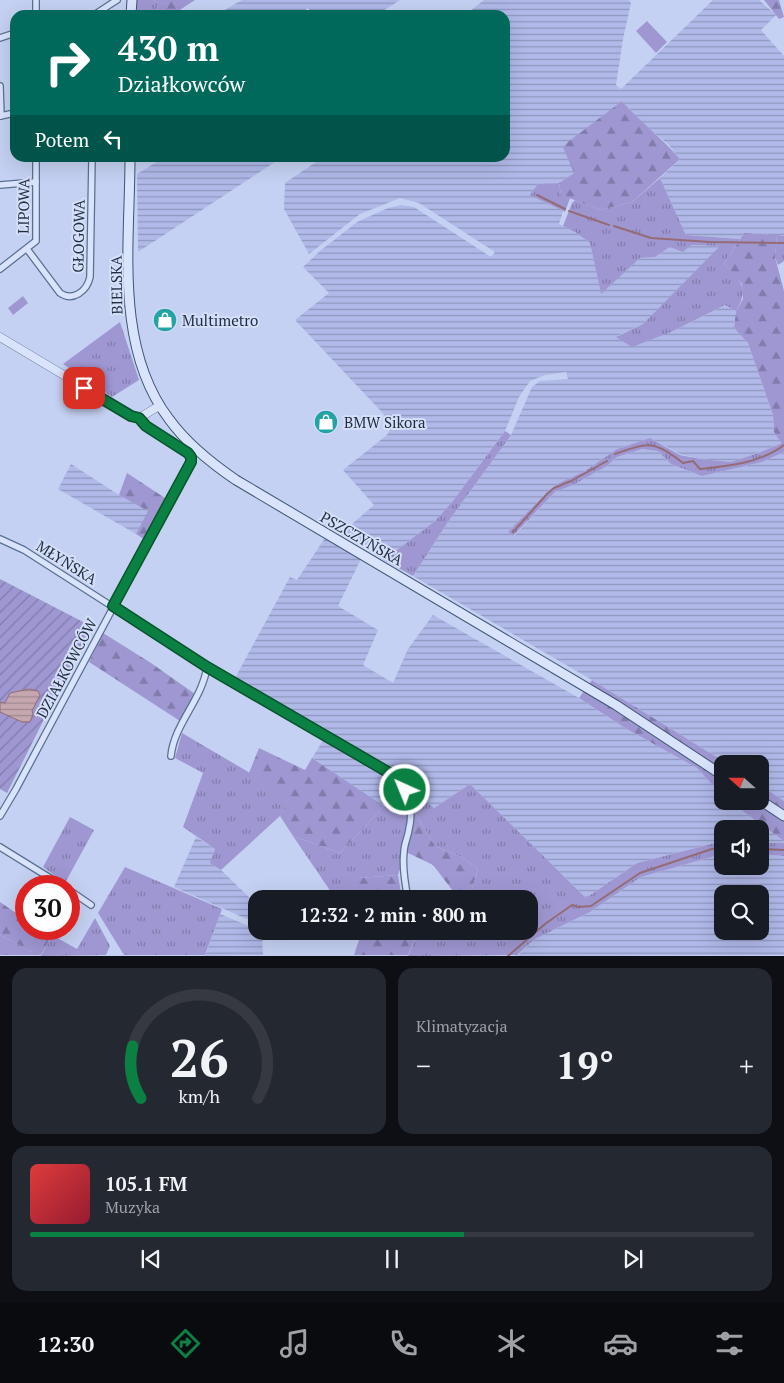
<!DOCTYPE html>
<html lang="pl">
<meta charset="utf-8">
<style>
:root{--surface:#171b24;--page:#242831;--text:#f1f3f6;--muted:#9ea1a6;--line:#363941;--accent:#0b8043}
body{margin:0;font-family:"PT Serif",serif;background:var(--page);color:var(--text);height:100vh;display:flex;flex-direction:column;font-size:19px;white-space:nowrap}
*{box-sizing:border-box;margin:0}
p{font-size:16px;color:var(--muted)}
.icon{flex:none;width:28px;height:28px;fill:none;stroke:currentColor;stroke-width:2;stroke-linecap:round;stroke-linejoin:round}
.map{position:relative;height:956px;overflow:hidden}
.side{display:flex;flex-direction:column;gap:12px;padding:12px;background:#0d0f14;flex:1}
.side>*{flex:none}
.guide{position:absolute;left:10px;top:10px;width:500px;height:152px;border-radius:15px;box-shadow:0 5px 20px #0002;background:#00695c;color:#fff;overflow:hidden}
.needle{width:32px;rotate:291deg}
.controls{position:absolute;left:714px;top:755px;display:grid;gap:10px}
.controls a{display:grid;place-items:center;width:55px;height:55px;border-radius:10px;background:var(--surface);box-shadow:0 5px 20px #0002;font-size:25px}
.speed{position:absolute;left:15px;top:875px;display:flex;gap:10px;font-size:25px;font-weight:700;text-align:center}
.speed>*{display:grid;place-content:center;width:65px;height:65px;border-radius:50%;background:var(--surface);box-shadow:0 5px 20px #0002;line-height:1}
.speed .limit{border:8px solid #d22;background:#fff;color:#111}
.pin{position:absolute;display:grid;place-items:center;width:42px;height:42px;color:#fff;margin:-21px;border-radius:10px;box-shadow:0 2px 8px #0006}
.me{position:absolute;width:55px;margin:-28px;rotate:316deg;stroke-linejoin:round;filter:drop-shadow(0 0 4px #0008)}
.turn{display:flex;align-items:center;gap:18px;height:105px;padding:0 25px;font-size:22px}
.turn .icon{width:65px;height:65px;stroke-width:2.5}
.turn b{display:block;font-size:35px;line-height:42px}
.then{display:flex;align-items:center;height:48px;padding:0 25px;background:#0003;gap:10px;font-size:19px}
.big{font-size:38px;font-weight:700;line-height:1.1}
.side .widget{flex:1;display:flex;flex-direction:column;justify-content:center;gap:8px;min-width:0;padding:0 18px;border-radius:15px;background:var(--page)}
.side .dial{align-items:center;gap:0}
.dial svg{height:130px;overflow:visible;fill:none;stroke:var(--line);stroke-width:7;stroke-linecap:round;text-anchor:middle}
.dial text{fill:var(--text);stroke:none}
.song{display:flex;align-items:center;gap:15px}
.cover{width:60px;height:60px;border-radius:8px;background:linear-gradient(135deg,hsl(0 70% 55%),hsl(350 70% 35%))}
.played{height:5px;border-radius:2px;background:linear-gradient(90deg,var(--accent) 60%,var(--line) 60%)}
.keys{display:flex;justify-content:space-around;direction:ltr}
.heat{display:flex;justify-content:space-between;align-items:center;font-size:28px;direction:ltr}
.side .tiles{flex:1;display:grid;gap:12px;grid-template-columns:1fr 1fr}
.widget:last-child{grid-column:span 2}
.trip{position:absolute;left:248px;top:890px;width:290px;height:50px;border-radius:15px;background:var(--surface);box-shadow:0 5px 20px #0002;font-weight:700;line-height:50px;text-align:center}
.dock{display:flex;height:80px;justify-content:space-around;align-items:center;background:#090b0e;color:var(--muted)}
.dock .icon{width:35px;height:35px}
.dock .active{color:var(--accent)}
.dock b{font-size:22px;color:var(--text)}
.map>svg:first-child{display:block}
</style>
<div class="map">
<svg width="784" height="956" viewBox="0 0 784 956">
<defs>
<pattern id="farmland-rules" width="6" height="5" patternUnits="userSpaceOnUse" patternTransform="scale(1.25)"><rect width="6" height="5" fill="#b1b9e9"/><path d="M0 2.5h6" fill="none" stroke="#8f97be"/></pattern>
<pattern id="grass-tufts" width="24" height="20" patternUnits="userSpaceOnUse" patternTransform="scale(1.25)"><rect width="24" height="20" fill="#9f97d2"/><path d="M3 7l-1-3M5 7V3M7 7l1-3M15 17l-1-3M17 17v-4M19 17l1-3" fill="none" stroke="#817cac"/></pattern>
<pattern id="forest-firs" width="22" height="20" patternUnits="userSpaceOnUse" patternTransform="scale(1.25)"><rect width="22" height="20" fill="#9f97d2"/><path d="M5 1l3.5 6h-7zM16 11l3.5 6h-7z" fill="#817cac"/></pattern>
<pattern id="garden-furrows" width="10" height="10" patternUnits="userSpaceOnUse" patternTransform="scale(1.25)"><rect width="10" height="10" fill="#9f97d2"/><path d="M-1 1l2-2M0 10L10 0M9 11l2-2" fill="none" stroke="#817cac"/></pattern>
<pattern id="water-rules" width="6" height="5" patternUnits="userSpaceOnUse" patternTransform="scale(1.25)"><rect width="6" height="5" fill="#c5a7af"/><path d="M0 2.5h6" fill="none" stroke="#9f8890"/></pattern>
</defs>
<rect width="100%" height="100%" fill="#c5d1f2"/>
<g fill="url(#farmland-rules)" fill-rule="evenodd">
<polygon points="242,0 400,0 377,15 312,15 308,8 298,15 216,15"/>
<polygon points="484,0 629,0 631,3 623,39 616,85 621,89 713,0 759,0 776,15 761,30 784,56 784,236 744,233 740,239 686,235 660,178 680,159 668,144 642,123 622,101 574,173 559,183 538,184 531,195 563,211 559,224 575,232 590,243 601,293 640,258 655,257 670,247 691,245 721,246 643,324 617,336 671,332 725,305 736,311 734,328 748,343 773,415 774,432 782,443 761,452 731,462 700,459 680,454 650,438 617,449 585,471 559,483 548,491 508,532 514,536 555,492 573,485 607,466 617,457 642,449 658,451 671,464 702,476 762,462 784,452 784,801 760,785 760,764 728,764 592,680 413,576 448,522 511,435 532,387 540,381 568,379 566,372 545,375 530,381 519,397 505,431 452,502 435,521 384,560 344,531 374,505 343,470 387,435 393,424 295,320 329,293 303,267 320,251 357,222 388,208 401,205 414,207 491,257 495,252 419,203 400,198 360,214 309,254 284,209 285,183 322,158 505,158 505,140 511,134 505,124 505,15 465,15"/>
<polygon points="163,158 281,158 138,252 137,174"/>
<polygon points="71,464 119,495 149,511 136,534 58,489"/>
<polygon points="325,538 362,557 338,606 378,630 363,665 393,683 408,649 433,615 579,698 625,728 697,768 722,795 722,801 729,801 784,841 784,843 760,843 760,829 722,829 722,843 715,843 637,863 586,898 470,784 434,808 407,784 415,813 384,806 312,758 329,731 235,678 290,577 297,580"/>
<polygon points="196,837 215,849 211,863 221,870 256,904 256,923 174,887"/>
<path d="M 722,854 L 722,866 L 760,866 L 760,854 L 784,856 L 784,955 L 517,956 L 535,939 L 590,912 L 641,877 ZM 722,894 L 760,894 L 760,931 L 722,931 Z"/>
<polygon points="220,914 256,929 256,931 262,931 263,955 205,956"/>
</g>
<g fill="url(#grass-tufts)">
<polygon points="137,0 154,0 158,3 157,15 137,15"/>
<path d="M 660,178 L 686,235 L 740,239 L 724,264 C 741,282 750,287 736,311 L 725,305 L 671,332 L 632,347 L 616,337 L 643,324 L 720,246 L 691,245 L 683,252 L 670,247 L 655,257 L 640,258 L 601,294 L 590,243 L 575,232 L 563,226 L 572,203 L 575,200 L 601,210 L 632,202 Z"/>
<polygon points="559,183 561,195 570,198 565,212 530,195 538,184"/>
<polygon points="777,235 784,236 784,261 778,265 775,257"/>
<polygon points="120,322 139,380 112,397 63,364"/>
<polygon points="505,431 511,435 448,522 413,576 384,560 435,521 452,502"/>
<polygon points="650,438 680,455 700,459 731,462 761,452 782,443 784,447 784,452 762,462 702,476 671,464 658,451 642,449 617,457 607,466 573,485 555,492 513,536 508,532 548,491 559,483 585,471 617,449"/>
<polygon points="182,733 291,797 280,816 221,870 210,863 215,849 183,827 203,773 175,758"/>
<polygon points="406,783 434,808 470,784 586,898 637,863 715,843 722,843 722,854 641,877 590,912 535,939 517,955 408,956 419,931 529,931 529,899 469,899 478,869 461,857 435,846 415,813 406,852 398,875 358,878 358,892 333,895 293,836 340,853 384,806 415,813"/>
<polygon points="70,817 94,830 65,883 43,867"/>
<polygon points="760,843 784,843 784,856 760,854"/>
<polygon points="125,867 222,909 205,955 124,955 98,913"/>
<polygon points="95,918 110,946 106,955 41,956 52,935 77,949"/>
<polygon points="0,935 38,955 0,955"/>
</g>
<g fill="url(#forest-firs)">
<polygon points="154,0 195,0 172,15 157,15 158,3"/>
<polygon points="764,0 779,0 784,17 779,19"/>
<path d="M 622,101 C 640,122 662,138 680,159 L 632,202 L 601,210 L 561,195 L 559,183 L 574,173 L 563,147 L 568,142 Z"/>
<polygon points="744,233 777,235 775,257 784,291 784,447 774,432 773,415 748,343 734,328 736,311 743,299 742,284 724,264"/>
<polygon points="127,473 165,498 144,539 136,534 148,511 119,495"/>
<polygon points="103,633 151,663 195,694 180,721 89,662"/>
<polygon points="592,680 728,764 722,764 722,795 697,768 625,728 579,698"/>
<polygon points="259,748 305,770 312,758 384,806 340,853 293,836 280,816 290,797 249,773"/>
<polygon points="760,785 784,801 784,841 729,801 760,801"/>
<polygon points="415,813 435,846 461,857 478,869 469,899 451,899 453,891 433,865 406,852"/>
<polygon points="398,875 402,899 361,899 358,892 358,878"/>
<polygon points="0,902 26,920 26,929 42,929 52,935 41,955 38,955 0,935"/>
<polygon points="362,931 419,931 408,955 354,955"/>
</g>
<g fill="#9f97d2">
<polygon points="647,21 667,42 656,53 636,31"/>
<polygon points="23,296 28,303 13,315 8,308"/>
</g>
<polygon fill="url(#garden-furrows)" points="0,579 91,626 7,793 0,789"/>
<polygon fill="url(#water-rules)" stroke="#956c75" points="29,689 38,691 40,695 32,711 33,714 30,722 22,722 0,712 0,702 5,703 10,693"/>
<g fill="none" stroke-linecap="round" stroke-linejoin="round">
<g stroke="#956c75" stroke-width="2">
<polyline points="537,195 565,209"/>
<polyline points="569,211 609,225"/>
<polyline points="614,226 651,238 710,242 784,243"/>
<path d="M 615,454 C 649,442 653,440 683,463 L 693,461 L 700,469 C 729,466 760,463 784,445"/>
<polyline points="513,532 548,493 554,488 571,481 607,461"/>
<polyline points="760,849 784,850"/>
<polyline points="508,956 545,924 572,905 579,907 591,906 640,873 712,849 722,848"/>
</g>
<g stroke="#59718f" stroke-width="8">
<g id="minor">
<polyline points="36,15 36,0"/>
<polyline points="94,15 117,0"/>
<polyline points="0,38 15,33"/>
<polyline points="0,86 1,116"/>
<polyline points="0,116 15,113"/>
<polyline points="0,185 36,182"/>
<path d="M 27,249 L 60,293 C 73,302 87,291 90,277 L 92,158"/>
<polyline points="0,269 36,241 36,158"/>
<path d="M 0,539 L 24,550 L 207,667 L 393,775 C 408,788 414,809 409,829 C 408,837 404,844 404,852 C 402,867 405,884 408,899"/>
<path d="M 171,756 C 174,724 202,700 207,667"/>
<polyline points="0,816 16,789 191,462 191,457 188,453 146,426 139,418"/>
<polyline points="0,847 63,886"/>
<polyline points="69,890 91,905"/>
</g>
</g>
<g stroke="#59718f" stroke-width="9">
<polyline id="tertiary" points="0,337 134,417 139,418 159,406"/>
</g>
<g stroke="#3c5571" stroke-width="11">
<g id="secondary">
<polyline points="131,15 132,0"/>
<path d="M 130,158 C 130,243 114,347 169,419 C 187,444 211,463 236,480 L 616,705 L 722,775"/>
<polyline points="760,800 784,816"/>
</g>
</g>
<use href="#minor" stroke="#d9e3fc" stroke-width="5.5"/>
<use href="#tertiary" stroke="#d9e3fc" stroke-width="8"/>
<use href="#secondary" stroke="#d9e3fc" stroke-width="9"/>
</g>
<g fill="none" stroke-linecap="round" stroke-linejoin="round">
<g stroke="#07532c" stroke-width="12">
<polyline id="route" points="84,388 131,416 139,418 146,426 188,453 191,457 191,462 113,606 207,667 393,775 400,781 405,790"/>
</g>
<use href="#route" stroke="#0b8043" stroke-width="9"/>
</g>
<defs>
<g id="shop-disc" transform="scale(1.25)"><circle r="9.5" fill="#23a3a4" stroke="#d5dff9"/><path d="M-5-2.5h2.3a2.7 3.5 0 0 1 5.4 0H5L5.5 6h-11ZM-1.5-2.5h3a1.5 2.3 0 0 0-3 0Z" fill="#fff"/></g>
</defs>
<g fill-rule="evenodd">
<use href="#shop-disc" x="165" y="320"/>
<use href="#shop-disc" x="326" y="422"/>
</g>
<g text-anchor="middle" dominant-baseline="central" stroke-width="4" stroke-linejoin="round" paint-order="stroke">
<g font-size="15" fill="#1e2e3e" stroke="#d5dff9">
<text transform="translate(23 206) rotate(-89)">LIPOWA</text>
<text transform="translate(78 236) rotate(-89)">GŁOGOWA</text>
<text transform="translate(116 285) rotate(-91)">BIELSKA</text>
<text transform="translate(362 538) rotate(30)">PSZCZYŃSKA</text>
<text transform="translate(67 562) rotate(32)">MŁYŃSKA</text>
<text transform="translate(66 668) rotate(-62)">DZIAŁKOWCÓW</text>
</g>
<g font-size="15" fill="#1e2e3e" stroke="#d5dff9" text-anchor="start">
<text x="182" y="320">Multimetro</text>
<text x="344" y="422">BMW Sikora</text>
</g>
</g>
</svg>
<div class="controls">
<a><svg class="needle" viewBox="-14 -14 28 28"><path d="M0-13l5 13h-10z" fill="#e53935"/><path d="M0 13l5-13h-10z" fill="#9ea1a6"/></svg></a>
<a><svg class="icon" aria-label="sound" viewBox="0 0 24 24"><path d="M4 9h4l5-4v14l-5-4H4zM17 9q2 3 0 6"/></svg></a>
<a><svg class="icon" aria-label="search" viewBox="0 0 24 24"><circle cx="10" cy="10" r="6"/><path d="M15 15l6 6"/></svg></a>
</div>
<div class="speed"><div class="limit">30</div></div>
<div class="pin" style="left:84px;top:388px;background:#d93025"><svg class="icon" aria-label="arrive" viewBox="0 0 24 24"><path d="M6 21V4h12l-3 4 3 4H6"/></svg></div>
<svg class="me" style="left:405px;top:790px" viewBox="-20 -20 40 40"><circle r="17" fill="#0b8043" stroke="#fff" stroke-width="3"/><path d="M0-11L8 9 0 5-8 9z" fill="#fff"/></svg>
<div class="trip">12:32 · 2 min · 800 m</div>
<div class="guide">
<div class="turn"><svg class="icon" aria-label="right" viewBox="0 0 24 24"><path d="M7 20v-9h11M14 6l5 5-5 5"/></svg><div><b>430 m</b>Działkowców</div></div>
<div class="then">Potem<svg class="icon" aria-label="left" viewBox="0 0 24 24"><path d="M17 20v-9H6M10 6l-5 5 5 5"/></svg></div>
</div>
</div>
<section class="side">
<div class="tiles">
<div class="widget dial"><svg viewBox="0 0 100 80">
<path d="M14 69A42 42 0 1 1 86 69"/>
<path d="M14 69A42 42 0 0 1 9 37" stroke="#0b8043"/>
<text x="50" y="56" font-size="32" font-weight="700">26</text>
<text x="50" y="72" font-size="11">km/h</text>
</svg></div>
<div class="widget"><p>Klimatyzacja</p>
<div class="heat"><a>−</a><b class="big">19°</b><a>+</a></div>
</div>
<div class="widget">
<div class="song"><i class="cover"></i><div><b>105.1 FM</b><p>Muzyka</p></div></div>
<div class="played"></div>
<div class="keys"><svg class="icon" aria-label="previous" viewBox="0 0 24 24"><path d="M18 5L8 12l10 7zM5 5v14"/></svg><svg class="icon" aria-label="pause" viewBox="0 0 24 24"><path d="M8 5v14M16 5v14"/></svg><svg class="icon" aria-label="next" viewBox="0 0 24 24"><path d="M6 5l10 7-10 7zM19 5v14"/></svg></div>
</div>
</div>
</section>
<nav class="dock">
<b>12:30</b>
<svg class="icon active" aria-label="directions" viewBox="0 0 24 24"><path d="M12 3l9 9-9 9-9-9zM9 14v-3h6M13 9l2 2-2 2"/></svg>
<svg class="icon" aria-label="music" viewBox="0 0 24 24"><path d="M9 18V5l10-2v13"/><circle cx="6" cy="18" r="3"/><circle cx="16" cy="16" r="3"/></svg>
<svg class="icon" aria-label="phone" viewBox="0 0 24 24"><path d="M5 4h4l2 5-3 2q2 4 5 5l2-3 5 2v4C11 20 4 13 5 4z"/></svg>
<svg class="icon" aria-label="climate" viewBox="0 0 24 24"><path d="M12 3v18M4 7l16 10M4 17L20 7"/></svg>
<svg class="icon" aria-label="car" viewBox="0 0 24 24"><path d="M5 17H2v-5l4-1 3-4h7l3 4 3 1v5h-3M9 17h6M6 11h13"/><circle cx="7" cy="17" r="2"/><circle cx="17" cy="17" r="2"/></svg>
<svg class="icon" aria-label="filters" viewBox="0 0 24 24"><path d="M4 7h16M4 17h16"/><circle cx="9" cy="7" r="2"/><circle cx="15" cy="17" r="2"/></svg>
</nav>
